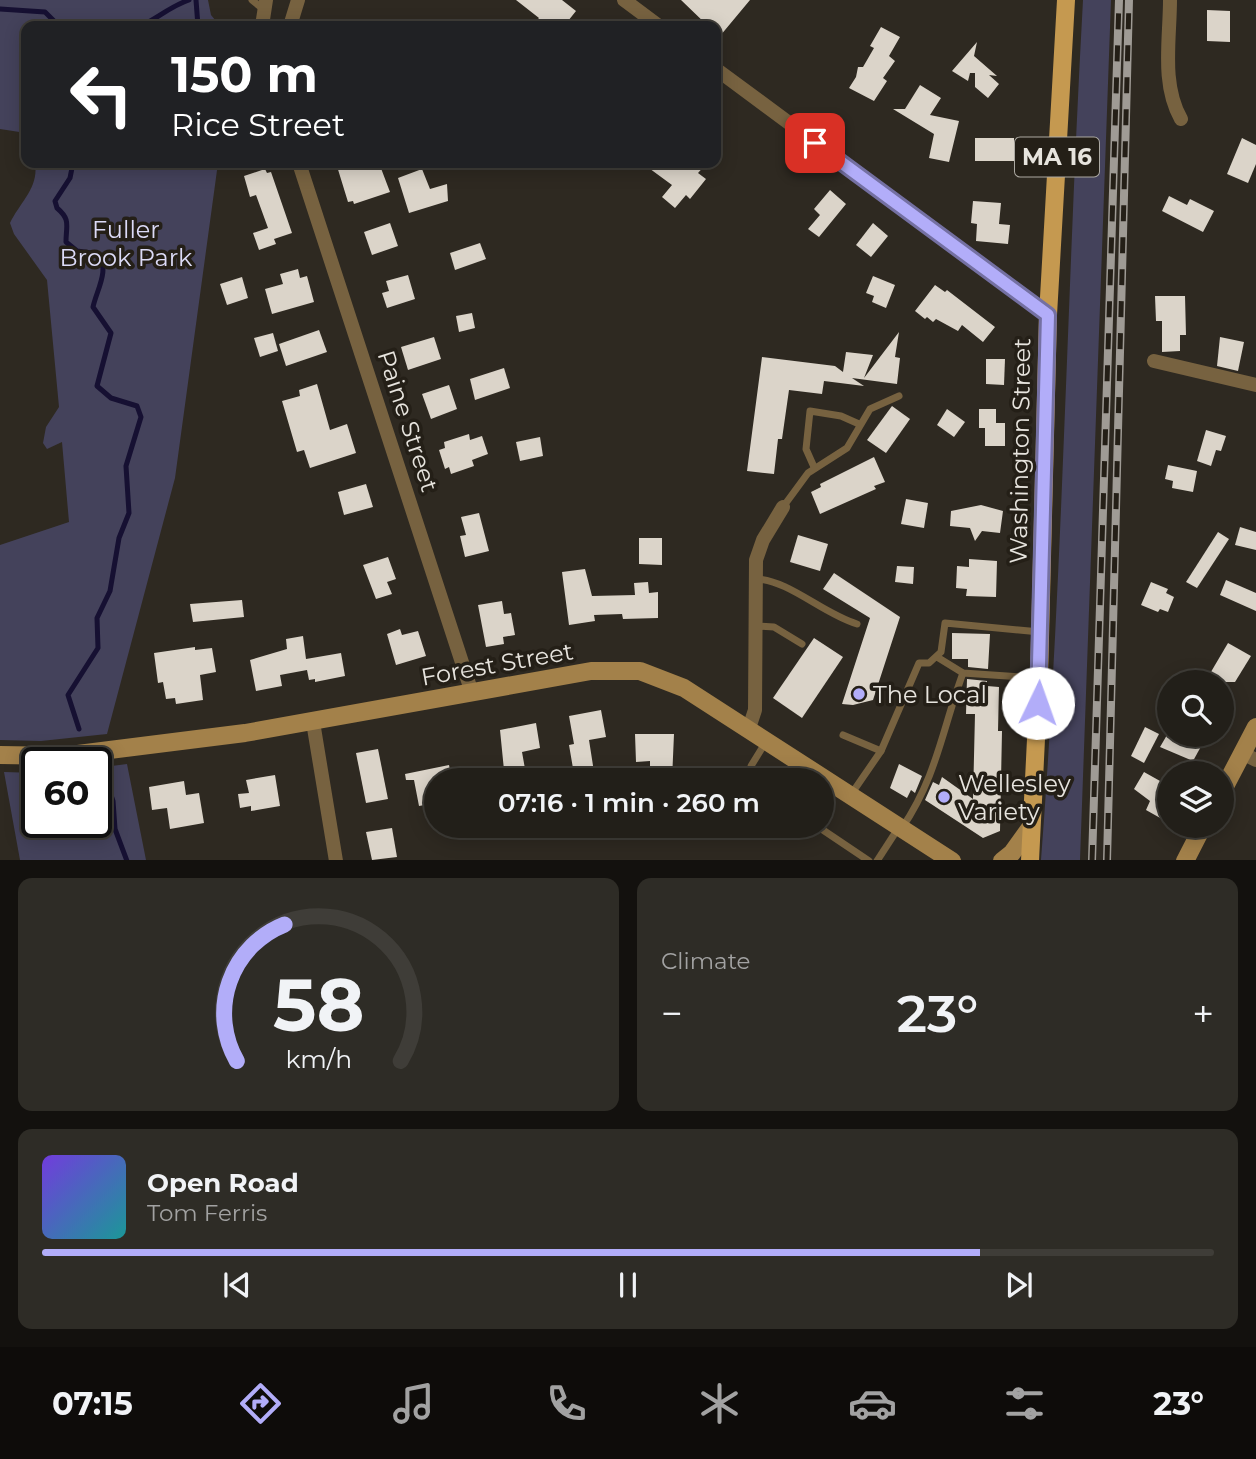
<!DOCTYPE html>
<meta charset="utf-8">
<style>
:root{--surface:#221f19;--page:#2e2c26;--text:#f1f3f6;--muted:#a2a2a2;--line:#3f3d38;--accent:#b2adf9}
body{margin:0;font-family:Montserrat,sans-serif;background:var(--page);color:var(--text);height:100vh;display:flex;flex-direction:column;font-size:26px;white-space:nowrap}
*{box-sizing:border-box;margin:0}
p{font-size:23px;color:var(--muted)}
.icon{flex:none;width:38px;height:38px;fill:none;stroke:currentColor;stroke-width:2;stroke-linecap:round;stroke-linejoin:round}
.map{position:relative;height:860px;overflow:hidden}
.side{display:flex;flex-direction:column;gap:18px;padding:18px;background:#13110e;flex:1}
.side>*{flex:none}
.top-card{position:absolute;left:21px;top:21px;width:700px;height:147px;border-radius:14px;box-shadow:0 4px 18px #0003,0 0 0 2px var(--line);background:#202124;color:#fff;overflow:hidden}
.buttons{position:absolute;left:1157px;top:670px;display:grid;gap:14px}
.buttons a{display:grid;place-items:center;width:77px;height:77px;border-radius:50%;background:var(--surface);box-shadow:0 4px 18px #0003,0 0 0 2px var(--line);font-size:35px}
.speed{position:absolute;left:21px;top:747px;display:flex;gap:14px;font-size:35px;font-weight:700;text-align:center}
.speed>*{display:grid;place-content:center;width:91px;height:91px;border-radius:50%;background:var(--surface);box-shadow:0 4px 18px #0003,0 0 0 2px var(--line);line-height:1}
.speed .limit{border:4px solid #111;border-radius:10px;background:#fff;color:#111}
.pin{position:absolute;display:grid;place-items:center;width:60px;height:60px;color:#fff;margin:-30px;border-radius:14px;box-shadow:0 4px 10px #0006}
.me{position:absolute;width:77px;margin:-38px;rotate:3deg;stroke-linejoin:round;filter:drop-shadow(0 0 5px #0008)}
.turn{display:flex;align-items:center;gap:24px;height:147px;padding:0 35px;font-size:32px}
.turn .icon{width:91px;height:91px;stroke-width:2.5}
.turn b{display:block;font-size:49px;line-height:60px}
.big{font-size:52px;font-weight:600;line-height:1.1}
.side .widget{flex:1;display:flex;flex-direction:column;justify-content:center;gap:10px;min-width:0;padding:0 24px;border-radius:14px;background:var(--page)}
.side .dial{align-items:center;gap:0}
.dial svg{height:182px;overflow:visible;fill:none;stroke:var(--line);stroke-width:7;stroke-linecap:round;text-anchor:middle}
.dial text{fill:var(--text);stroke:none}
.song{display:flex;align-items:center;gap:21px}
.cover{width:84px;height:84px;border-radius:10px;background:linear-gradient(135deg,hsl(260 70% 55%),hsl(180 70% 35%))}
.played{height:7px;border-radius:4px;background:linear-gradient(90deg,var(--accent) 80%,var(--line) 80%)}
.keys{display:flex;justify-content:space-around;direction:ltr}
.heat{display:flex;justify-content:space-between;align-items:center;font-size:38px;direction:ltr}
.side .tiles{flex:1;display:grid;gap:18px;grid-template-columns:1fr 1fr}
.widget:last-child{grid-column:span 2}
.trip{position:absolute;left:424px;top:768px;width:410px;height:70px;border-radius:35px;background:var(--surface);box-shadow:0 4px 18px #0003,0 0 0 2px var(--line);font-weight:600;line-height:70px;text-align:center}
.dock{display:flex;height:112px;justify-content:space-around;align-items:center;background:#0e0c0a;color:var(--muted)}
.dock .icon{width:49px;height:49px}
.dock .selected{color:var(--accent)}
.dock b{font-size:32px;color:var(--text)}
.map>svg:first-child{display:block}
</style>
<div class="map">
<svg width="1256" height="861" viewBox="0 0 1256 861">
<rect width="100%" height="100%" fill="#2e2921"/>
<g fill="#44425b">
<polygon points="0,0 208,0 211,15 220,26 26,26 26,133 0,129"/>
<path d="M 1083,0 L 1111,0 L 1080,860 L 1041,860 C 1063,574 1067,287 1083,0 Z"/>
<path d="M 35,163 L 218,163 L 175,478 L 107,734 L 41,741 L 0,740 L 0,545 L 69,522 L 62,442 L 47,449 L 43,443 L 46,427 L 59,407 L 47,280 L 14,234 L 10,223 C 20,202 39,188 35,163 Z"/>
<polygon points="127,764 146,860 20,860 4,772 37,773 37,822 96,822 96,768"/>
</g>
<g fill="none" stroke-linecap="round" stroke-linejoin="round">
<g stroke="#161032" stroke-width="5">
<polyline points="196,0 198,26"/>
<polyline points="0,9 45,12 59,26"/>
<path d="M 141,26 C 158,18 171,6 189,0"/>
<path d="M 73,163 L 70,178 L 55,201 L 57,208 C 71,220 66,225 66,242 L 77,251 L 98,254 C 110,270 97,289 93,307 L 111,333 L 97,386 L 111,398 L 137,406 L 141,417 L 126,466 L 129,513 L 119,538 L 110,591 L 97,618 L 98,648 L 68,695 L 79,729"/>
<polyline points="103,771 113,801 115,829 127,861"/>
</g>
</g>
<g fill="#dbd4c9">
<polygon points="516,0 562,0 576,11 564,26 532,26 539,18"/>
<polygon points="681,0 750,0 720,36 716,26 708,26"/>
<polygon points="1207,10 1230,11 1230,42 1207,41"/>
<polygon points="881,27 900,37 889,56 895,61 883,78 887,81 874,101 849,88 856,77 858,67 863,67 874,48 870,46"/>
<polygon points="977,42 974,56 997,76 989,75 999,84 988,98 975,87 975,73 970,73 968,81 952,71"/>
<polygon points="920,85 941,98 930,115 959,121 949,162 929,158 934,134 893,109 905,109"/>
<rect x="975" y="138" width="39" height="23"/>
<polygon points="1242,138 1256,145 1256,164 1248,183 1227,174"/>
<polygon points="336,163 379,163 390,192 354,204 353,201 348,202"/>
<polygon points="642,163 707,163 698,173 706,179 690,199 686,195 675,208 662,197 672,185"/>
<polygon points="265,169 267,173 271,172 292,233 274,239 276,244 259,250 253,233 268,228 256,195 250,197 244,176"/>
<polygon points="422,169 430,189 447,184 448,201 409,213 398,178"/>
<polygon points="830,190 846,204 819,237 808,229 820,215 814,209"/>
<polygon points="1169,196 1187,205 1190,199 1214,211 1203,232 1162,211"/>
<polygon points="973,201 1001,203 999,224 1010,225 1008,244 976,241 977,224 971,223"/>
<polygon points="390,223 398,246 372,255 364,232"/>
<polygon points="873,223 888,236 871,257 856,245"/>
<polygon points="480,243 486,259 455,270 450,253"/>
<polygon points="298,269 300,278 307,276 314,302 272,314 265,289 283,284 280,274"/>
<polygon points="408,275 415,299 387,308 382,293 389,291 386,281"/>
<polygon points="873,276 895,285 886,308 872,302 874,296 866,293"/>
<polygon points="242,277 248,298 227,305 220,284"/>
<polygon points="935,285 945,292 947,290 995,327 983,342 962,325 958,331 936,319 933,322 927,317 925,319 915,311"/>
<polygon points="1155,296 1185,296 1186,335 1180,335 1180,351 1162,352 1162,321 1156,321"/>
<polygon points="472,313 475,328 459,332 456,316"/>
<polygon points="319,330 327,352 286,366 279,344"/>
<polygon points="899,332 895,357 900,358 897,384 852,378 864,386 824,381 822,394 789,390 782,439 778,439 774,474 747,471 762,357 835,366 843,372 846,352 873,355 864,378"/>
<polygon points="273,333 278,351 260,357 254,338"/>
<polygon points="434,337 441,359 408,370 401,347"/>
<polygon points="1220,337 1244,342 1238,371 1217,366"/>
<polygon points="986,359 1005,359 1004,385 986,384"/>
<polygon points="504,368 510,388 475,400 470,379"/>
<polygon points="317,384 330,430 347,424 356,453 310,468 304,450 297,452 282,401 300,396 299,390"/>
<polygon points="449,385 457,409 431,419 422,394"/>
<polygon points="892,406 910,419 886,453 867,440"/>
<polygon points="947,409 965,422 954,437 937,425"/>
<polygon points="979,409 996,409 996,423 1005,423 1005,446 985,446 985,428 979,428"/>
<polygon points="1206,430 1226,436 1221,451 1216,450 1211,466 1197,461"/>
<polygon points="469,434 470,440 482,436 488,454 472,460 474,466 451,474 449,467 445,469 439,450 445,448 444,442"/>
<polygon points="540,437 543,456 520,461 516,442"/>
<polygon points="874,457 885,482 874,486 876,489 820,514 811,492 821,487 820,484"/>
<polygon points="1168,465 1197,471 1193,492 1172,488 1173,481 1165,479"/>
<polygon points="366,484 373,507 344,515 338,492"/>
<polygon points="906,499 928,503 924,528 901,524"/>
<polygon points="981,505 1003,511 1000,533 982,531 975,541 970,528 950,526 951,511"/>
<polygon points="479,513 489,551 465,557 460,536 466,535 461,517"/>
<polygon points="1240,527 1256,532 1256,550 1235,545"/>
<polygon points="1218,532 1229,539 1197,588 1186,582"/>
<polygon points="798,535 828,544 820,571 790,562"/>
<polygon points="639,538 662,538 662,565 639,564"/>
<polygon points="388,557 396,579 387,582 392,594 376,599 363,565"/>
<polygon points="969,559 997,561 996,597 966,596 967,589 956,588 957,566 969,567"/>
<polygon points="897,566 914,567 913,584 895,582"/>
<polygon points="585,569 592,596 635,595 634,583 648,582 649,593 658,592 658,618 623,619 622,614 594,615 595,621 569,625 562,572"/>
<polygon points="834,573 900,617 873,700 853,705 842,704 870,618 823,589"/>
<polygon points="1226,580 1256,593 1256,611 1220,595"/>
<polygon points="1151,582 1168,589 1166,593 1174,597 1168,612 1160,609 1158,612 1141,605"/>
<polygon points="242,600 244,617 193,622 190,604"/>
<polygon points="502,601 504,614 511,613 515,635 503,637 504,644 486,647 478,605"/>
<polygon points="400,629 402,635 418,631 426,656 396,665 387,634"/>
<polygon points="952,633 990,634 988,669 968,667 968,659 952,659"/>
<polygon points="303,636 306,659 341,653 345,676 315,682 315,679 309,680 307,670 280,675 282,686 256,691 250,660 287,649 286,639"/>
<polygon points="814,638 843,657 802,718 773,698"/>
<polygon points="1228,643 1251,656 1235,682 1205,682"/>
<polygon points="195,647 195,650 212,648 216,672 200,675 203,700 176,704 175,698 166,699 163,682 158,683 154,653"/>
<polygon points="967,679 987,681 987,686 999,687 998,731 1002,731 1000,831 983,838 925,800 933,782 939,785 942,777 973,799 975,714 966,714"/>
<polygon points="601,710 606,737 589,740 594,772 590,773 592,780 575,780 569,745 574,744 569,716"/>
<polygon points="536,723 540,748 522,752 527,780 505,780 500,730"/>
<polygon points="1145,727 1159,734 1144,763 1131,756"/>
<polygon points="635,734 674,734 672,780 655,780 655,772 650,772 650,761 636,762"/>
<polygon points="1167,735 1193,735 1204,741 1193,761 1160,747"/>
<polygon points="378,749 388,799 366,803 356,753"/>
<polygon points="899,764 922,776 915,793 911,790 907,798 890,788"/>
<polygon points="449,765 452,780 436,780 436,803 419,806 414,780 406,780 405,774"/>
<polygon points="1144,772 1169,786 1164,800 1169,806 1162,819 1146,810 1150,801 1134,789"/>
<polygon points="275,775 280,806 251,811 251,806 240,808 238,794 249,793 246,780"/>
<polygon points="184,781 186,795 199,793 204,823 170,829 167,808 152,810 149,787"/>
<polygon points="392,828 397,857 372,860 366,832"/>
</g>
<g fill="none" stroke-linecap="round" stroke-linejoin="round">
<g stroke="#776240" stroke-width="7">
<polyline points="252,0 263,9"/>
<polyline points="814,467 806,449 810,411 841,416 859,424"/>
<polyline points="783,507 808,473 847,448 870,409 899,396"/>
<path d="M 756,579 C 789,580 823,614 857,624"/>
<polyline points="755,626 774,627 802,644"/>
<polyline points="937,657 963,673 1038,678"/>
<polyline points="843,735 881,751"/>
<polyline points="751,780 751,766 767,740"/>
<polyline points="850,796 881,751 919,663 929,663 941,652 945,623 1040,632"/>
<polyline points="817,826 869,861"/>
<path d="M 902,828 C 937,776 942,730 963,673"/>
<polyline points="877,861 899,827"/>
</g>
<g stroke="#776240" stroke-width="14">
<polyline points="624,0 659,26"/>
<path d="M 1170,0 C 1170,39 1161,84 1181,119"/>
<polyline points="262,26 266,0"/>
<polyline points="290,26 298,0"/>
<polyline points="716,69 1048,315"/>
<polyline points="299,163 472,693"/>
<polyline points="1154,361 1256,385"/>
<polyline points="313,722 336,861"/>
<polyline points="749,728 755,710 756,560 763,540 783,507"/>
<polyline points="1242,753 1256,760"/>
</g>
<g stroke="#a3814a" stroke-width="18">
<polyline points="0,755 62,756 245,733 591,671 640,671 684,688 952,861"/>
<polyline points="1222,792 1256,727"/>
<polyline points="1002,861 1012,853 1030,828"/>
<polyline points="1185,861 1203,826"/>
</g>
<polyline stroke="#c59950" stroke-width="18" points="1030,861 1039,678 1048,315 1066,0"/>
<g stroke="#9f9b95" stroke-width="8">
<g id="rail">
<polyline points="1092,861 1119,0"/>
<polyline points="1107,861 1129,0"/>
</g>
</g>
<use href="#rail" stroke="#241f17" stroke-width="5" stroke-dasharray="16" stroke-linecap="butt"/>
</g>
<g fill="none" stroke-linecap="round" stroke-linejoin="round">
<g stroke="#7470a2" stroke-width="18">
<polyline id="route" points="815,143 1048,315 1038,703"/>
</g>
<use href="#route" stroke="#b2adf9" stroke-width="12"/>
</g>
<g fill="#b2adf9" stroke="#241f17" stroke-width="2.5">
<circle cx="859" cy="694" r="7"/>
<circle cx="944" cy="797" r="7"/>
</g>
<g text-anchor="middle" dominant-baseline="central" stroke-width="7" stroke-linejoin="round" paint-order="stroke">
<rect fill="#241f17" stroke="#aca9a2" stroke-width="2" x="1015" y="137.5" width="84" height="39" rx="5"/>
<g font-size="23" font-weight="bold" fill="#e7e4de">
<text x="1057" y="157">MA 16</text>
</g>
<g font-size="24" fill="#dcdbf7" stroke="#241f17">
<text x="126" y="229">Fuller<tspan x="126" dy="28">Brook Park</tspan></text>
</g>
<g font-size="24" fill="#e7e4de" stroke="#241f17">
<text transform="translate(408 421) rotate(72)">Paine Street</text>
<text transform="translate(1020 451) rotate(-89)">Washington Street</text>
<text transform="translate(497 664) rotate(-10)">Forest Street</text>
</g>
<g font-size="24" fill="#e7e4de" stroke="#241f17" text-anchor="start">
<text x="873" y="694">The Local</text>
<text x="958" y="783">Wellesley<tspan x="958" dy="28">Variety</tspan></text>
</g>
</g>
</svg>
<div class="buttons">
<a><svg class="icon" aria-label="search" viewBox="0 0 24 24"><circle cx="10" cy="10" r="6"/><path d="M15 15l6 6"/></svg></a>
<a><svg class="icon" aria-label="layers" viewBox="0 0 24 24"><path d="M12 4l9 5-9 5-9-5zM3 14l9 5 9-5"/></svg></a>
</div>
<div class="speed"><div class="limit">60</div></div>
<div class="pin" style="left:815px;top:143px;background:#d93025"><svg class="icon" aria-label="arrive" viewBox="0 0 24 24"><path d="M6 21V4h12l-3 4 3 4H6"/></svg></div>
<svg class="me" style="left:1038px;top:703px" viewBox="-20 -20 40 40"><circle r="19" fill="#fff"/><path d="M0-13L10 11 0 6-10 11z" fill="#b2adf9"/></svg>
<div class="trip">07:16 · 1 min · 260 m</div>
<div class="top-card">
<div class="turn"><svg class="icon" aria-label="left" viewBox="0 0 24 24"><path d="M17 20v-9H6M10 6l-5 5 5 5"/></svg><div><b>150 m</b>Rice Street</div></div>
</div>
</div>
<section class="side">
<div class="tiles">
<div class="widget dial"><svg viewBox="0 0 100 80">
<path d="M14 69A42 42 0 1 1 86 69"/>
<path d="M14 69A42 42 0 0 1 35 9" stroke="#b2adf9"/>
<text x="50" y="56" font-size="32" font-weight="700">58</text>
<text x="50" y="72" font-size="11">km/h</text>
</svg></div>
<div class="widget"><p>Climate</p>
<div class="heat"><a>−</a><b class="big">23°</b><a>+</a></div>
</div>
<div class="widget">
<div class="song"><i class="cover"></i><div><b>Open Road</b><p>Tom Ferris</p></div></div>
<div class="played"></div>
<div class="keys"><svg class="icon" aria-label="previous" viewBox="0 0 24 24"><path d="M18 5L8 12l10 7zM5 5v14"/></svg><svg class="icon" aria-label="pause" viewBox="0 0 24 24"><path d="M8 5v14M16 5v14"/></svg><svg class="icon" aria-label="next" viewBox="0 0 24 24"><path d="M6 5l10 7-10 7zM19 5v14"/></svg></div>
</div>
</div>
</section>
<nav class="dock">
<b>07:15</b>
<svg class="icon selected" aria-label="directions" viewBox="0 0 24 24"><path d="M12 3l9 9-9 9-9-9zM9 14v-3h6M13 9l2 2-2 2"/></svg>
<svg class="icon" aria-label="music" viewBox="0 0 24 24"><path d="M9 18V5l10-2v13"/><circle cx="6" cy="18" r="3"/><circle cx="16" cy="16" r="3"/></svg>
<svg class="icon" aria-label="phone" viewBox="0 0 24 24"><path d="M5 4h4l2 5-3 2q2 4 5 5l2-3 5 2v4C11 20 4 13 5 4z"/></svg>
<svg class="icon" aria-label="climate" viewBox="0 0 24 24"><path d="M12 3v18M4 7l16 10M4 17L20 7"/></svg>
<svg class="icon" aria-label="car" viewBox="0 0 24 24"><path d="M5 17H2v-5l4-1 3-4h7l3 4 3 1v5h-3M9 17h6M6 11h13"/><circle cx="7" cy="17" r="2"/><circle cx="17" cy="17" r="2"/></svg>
<svg class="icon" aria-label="filters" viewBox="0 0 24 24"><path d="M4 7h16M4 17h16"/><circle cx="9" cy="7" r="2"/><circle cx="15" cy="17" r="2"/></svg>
<b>23°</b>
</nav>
